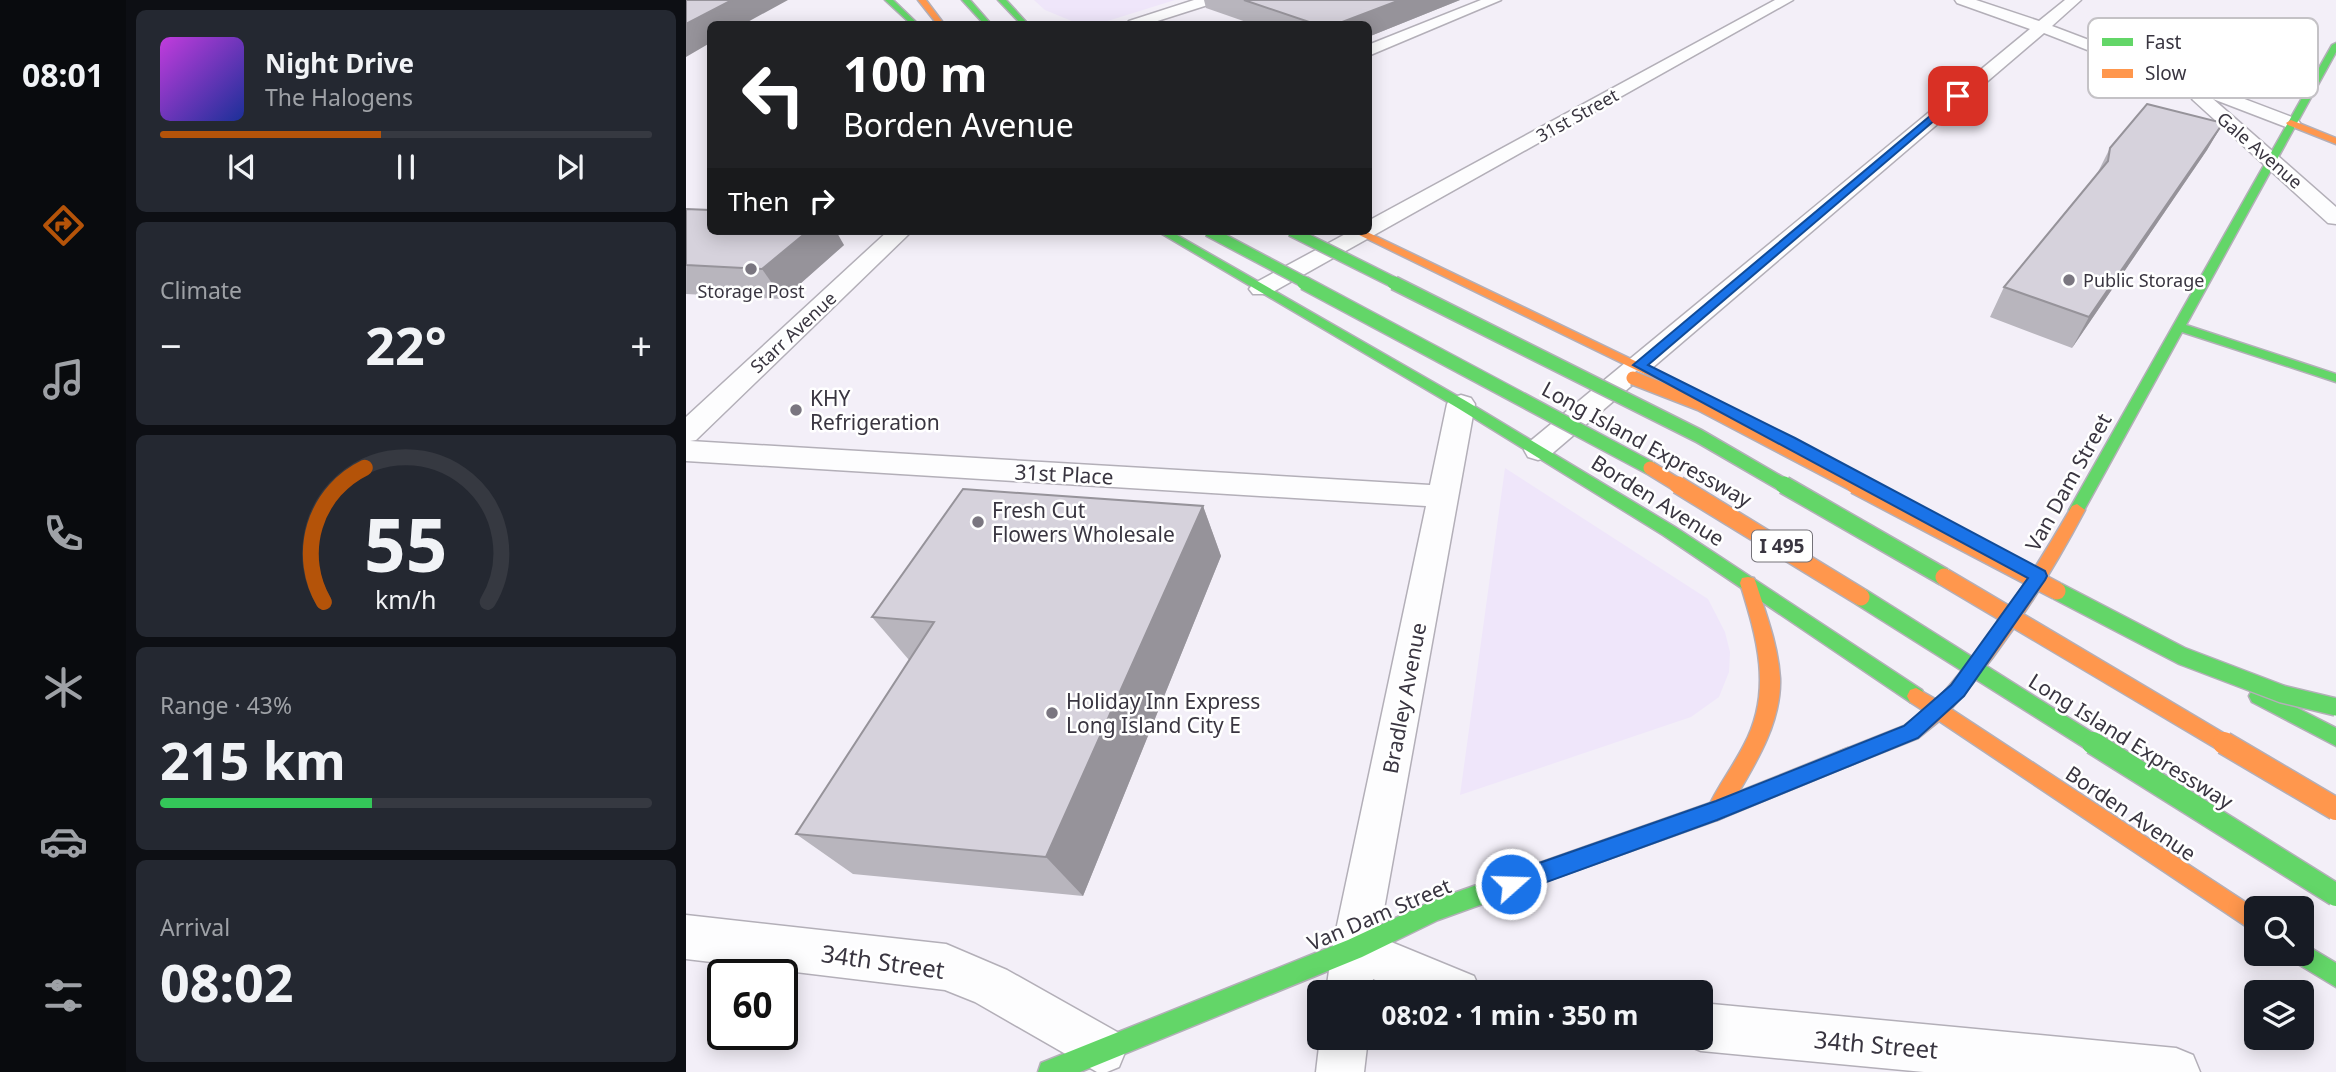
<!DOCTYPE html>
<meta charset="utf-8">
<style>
:root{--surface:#171b24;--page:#242831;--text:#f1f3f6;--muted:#9ea1a6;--line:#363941;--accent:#b45309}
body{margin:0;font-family:"Noto Sans",sans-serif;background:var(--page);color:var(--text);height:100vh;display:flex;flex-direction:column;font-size:26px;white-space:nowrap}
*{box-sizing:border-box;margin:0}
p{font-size:23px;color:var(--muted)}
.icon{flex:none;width:38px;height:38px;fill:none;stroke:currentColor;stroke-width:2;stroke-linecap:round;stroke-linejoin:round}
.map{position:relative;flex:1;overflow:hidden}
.drawer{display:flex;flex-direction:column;gap:10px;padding:10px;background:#0d0f14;width:560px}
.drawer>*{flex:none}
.hud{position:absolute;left:21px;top:21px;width:665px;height:214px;border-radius:10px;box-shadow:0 4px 18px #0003;background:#202124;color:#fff;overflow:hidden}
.fabs{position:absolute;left:1558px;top:896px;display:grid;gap:14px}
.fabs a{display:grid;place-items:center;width:70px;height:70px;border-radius:10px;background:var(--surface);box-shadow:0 4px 18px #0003;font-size:35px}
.speed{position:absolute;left:21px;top:959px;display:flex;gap:14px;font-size:35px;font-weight:700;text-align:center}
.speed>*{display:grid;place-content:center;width:91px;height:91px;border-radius:50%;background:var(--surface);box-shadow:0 4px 18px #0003;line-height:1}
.speed .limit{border:4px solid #111;border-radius:10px;background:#fff;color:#111}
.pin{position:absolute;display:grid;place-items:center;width:60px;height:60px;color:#fff;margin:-30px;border-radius:14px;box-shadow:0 4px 10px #0006}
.me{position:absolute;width:77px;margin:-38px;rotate:70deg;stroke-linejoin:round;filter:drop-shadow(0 0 5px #0008)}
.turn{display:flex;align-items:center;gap:24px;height:147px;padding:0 21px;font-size:32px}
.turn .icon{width:91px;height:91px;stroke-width:2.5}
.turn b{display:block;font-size:49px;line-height:60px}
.then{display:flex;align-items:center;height:66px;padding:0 21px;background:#0003;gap:14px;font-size:26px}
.big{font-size:52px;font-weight:700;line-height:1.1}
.drawer .widget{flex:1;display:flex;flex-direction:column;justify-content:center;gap:10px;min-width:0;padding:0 24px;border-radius:10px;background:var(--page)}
.drawer .dial{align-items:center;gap:0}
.dial svg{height:182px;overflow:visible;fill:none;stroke:var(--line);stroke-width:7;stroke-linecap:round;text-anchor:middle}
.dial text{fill:var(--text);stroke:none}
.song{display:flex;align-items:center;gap:21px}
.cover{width:84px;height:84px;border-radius:10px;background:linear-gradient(135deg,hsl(290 70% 55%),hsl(230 70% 35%))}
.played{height:7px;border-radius:4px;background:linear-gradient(90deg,var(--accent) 45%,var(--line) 45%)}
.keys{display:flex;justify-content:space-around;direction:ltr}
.heat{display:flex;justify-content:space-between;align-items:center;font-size:38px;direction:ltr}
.charge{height:10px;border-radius:5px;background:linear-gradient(90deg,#34c759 43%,var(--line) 0)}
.trip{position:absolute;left:621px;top:980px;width:406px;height:70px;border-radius:10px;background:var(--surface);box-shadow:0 4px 18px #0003;font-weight:700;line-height:70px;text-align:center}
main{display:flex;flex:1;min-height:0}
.tab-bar{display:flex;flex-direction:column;width:126px;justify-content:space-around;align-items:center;background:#090b0e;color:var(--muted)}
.tab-bar .icon{width:49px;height:49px}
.tab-bar .active{color:var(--accent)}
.tab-bar b{font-size:32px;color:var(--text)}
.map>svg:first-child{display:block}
</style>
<main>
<nav class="tab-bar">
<b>08:01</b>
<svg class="icon active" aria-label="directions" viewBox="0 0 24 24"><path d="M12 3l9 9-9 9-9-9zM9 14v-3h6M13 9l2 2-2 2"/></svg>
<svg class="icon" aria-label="music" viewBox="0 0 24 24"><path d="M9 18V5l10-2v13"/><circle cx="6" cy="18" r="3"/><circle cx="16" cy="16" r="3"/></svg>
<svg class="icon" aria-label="phone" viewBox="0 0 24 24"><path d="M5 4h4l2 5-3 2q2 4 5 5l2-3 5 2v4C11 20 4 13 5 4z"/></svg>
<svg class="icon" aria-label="climate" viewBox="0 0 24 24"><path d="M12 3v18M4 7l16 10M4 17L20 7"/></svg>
<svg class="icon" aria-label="car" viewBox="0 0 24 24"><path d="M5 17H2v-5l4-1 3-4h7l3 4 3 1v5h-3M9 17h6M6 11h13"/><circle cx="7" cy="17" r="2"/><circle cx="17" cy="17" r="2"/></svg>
<svg class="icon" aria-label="filters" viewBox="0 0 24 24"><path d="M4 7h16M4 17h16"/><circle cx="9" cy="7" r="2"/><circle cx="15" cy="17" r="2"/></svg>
</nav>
<section class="drawer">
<div class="widget">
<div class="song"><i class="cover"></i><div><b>Night Drive</b><p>The Halogens</p></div></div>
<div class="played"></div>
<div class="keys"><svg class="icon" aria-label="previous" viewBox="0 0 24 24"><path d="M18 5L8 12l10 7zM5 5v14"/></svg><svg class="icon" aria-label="pause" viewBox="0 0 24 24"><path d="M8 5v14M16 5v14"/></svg><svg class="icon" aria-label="next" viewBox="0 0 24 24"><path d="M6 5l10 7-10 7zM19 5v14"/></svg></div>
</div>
<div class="widget"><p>Climate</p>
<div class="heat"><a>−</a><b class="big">22°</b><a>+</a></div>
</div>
<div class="widget dial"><svg viewBox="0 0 100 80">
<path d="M14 69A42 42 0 1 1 86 69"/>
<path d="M14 69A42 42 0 0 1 32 10" stroke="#b45309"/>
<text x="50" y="56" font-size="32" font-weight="700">55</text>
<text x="50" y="72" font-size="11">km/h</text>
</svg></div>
<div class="widget"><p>Range · 43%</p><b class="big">215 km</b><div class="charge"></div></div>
<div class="widget"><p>Arrival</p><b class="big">08:02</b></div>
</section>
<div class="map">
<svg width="1650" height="1072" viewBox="0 0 1650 1072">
<rect width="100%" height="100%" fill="#f3eff8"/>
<g fill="#efe6fa">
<polygon points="348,0 489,0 412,24 393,24 359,10"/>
<polygon points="819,468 1022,599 1039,632 1044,652 1043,672 1033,697 1005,717 774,795"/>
</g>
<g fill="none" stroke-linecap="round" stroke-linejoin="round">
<g stroke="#b3afb8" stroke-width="3">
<g id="street">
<polygon points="508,0 530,0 528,3 462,24 440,24 443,21"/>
<polygon points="795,0 815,0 682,56 682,45"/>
<polygon points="1089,0 1107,0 583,294 567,294 563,289 567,284 665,231 682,231 682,221"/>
<polygon points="1269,0 1290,0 1353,21 1379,0 1395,0 1366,26 1611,119 1614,123 1611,127 1605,129 1527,99 1650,207 1650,224 1642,223 1507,100 1504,96 1509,92 1358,33 862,457 852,460 842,457 838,450 842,443 1344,29 1271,3"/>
<polygon points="202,231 226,231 10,440 4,441 744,485 761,404 765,398 775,395 785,398 789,404 693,937 788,976 795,992 718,992 687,979 686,992 640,992 646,949 740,506 0,461 0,417"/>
<polygon points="0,915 260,944 321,970 433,1033 440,1050 433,1067 421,1072 411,1072 289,1002 259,990 0,959"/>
<polygon points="1015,1003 1490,1048 1507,1055 1514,1072 1238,1072 1015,1051 998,1044 996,1038 1015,1038"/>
<polygon points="634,1038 682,1038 678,1072 630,1072"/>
</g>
</g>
<g stroke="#b3afb8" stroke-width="3">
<g id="fast">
<polygon points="199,0 207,0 232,24 225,24"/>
<polygon points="276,0 284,0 305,24 298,24"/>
<polygon points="312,0 320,0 342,24 335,24"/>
<polygon points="1650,43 1650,52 1500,325 1650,374 1650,382 1496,332 1396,514 1386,514 1383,510 1646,45"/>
<polygon points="471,231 484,231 780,401 989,527 1236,690 1239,696 1236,702 1230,704 1224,702 977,535 770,407"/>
<polygon points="1572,688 1650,728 1650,746 1566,702 1563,696 1566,690"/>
<polygon points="1162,748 1169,751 1172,757 1169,763 1031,820 752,920 676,957 394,1072 352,1072 355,1063 662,940 748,900 1030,801"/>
<polygon points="1615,942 1650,963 1650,987 1607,961 1604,954 1615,954"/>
</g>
</g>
<g stroke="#b3afb8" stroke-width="3">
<g id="slow">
<polygon points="232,0 240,0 258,24 251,24"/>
<polygon points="1605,120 1650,138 1650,144 1602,125 1600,123"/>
<polygon points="665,231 679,231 1001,386 994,390 989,389"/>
<path d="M 1391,504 L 1399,510 C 1362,580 1317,650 1265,709 L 1570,909 L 1570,933 L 1253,721 L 1232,738 L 1162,766 L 1155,763 L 1152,757 L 1155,751 L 1218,726 L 1238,711 L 1224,702 L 1221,696 L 1224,690 L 1230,688 L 1251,700 C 1303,642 1347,574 1386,506 Z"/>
<path d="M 1062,577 L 1068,578 L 1070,583 C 1080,614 1092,645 1094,678 C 1096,728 1062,775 1038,817 L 1031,820 L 1024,817 L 1021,810 C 1031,787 1047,767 1058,745 C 1087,691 1071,638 1054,583 L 1056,578 Z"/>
</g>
</g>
<use href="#street" fill="#fdfdfe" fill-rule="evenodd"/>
<use href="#fast" fill="#63d668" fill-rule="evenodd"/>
<use href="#slow" fill="#ff974d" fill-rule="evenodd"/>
<g stroke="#b3afb8" stroke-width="13" stroke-linecap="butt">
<g id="fast-bridge-far3">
<polyline points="522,231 622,284"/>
<polyline points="605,231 711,284"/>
</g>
</g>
<g stroke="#b3afb8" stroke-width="16" stroke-linecap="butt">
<g id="fast-bridge-far2">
<polyline points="618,283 964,468"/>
<polyline points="708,283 1013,436 1101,487"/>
</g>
</g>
<g stroke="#b3afb8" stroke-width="20" stroke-linecap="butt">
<g id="fast-bridge-far1">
<polyline points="1098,485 1258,577"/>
<polyline points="1371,591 1496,656 1596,694 1650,707"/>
<polyline points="1175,597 1410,745"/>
</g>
</g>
<g stroke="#b3afb8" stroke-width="25" stroke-linecap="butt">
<polyline id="fast-bridge" points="1407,743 1650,895"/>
</g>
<g stroke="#b3afb8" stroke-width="16" stroke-linecap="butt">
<g id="slow-bridge-far2">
<polyline points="947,378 1014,404 1172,487"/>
<polyline points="964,468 995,487"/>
</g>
</g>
<g stroke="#b3afb8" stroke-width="20" stroke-linecap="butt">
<g id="slow-bridge-far1">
<polyline points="992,485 1175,597"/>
<polyline points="1169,485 1371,591"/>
<polyline points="1258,577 1541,745"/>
</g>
</g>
<g stroke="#b3afb8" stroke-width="25" stroke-linecap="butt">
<polyline id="slow-bridge" points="1538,743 1650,809"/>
</g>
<use href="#fast-bridge-far3" stroke="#63d668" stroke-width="10"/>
<use href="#fast-bridge-far2" stroke="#63d668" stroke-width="13"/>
<use href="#fast-bridge-far1" stroke="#63d668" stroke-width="17"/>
<use href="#fast-bridge" stroke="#63d668" stroke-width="22"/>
<use href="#slow-bridge-far2" stroke="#ff974d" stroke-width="13"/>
<use href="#slow-bridge-far1" stroke="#ff974d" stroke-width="17"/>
<use href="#slow-bridge" stroke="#ff974d" stroke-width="22"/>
</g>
<g fill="#b8b5bd">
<polygon points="518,0 774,0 682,37 682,24 566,24 520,8"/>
<polygon points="1537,123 1521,150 1386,348 1304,317 1318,287 1410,176 1424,148"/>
<polygon points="0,209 158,245 97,299 0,294"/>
<polygon points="517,506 535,556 397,896 167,874 110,834 223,660 186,617"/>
</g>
<g fill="#96939a">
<polygon points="46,0 102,0 58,24 24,24 24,43 0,57 0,24"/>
<polygon points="714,0 774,0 682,37 682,24 651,24"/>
<polygon points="1537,123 1521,150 1386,348 1403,317"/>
<polygon points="122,231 150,231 158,245 97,299 76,269"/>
<polygon points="517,506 535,556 397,896 360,857"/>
</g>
<g fill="#d6d2dc" stroke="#96939a" stroke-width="2">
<polygon points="0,0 46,0 0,24"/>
<polygon points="558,0 714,0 651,24 629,24"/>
<polygon points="1461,104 1537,123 1403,317 1318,287 1422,161 1424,148"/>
<polygon points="0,209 24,210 24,231 122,231 76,269 0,265"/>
<polygon points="277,489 517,506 360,857 110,834 248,622 186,617"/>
</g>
<polygon fill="#1a73e8" stroke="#114b97" stroke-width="2" points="1269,95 1277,96 962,365 1109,438 1359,571 1361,576 1359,580 1278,696 1232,738 1031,820 825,895 817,891 814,884 817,876 825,873 1030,801 1218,726 1265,685 1342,578 947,365"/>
<g fill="#7a7680" stroke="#fff" stroke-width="2.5">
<circle cx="65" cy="269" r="7"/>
<circle cx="1383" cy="280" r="7"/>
<circle cx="110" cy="410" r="7"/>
<circle cx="292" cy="522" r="7"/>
<circle cx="366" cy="713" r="7"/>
</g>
<g text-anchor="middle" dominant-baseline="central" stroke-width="5" stroke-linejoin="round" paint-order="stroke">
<g font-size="18" fill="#393540" stroke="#fff">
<text transform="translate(891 115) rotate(-29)">31st Street</text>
<text transform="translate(1574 150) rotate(41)">Gale Avenue</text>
<text transform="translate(107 332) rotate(-43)">Starr Avenue</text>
</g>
<g font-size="18" fill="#393540" stroke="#fff" text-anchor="start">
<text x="1397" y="280">Public Storage</text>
<text x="65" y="291" text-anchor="middle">Storage Post</text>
</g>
<rect fill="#fff" stroke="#747279" stroke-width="2" x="1066" y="530.5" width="60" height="31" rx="5"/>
<g font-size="19" font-weight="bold" fill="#393540">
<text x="1096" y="546">I 495</text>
</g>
<g font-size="21" fill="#393540" stroke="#fff" text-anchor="start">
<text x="124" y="398">KHY<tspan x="124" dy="24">Refrigeration</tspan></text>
<text x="306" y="510">Fresh Cut<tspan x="306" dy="24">Flowers Wholesale</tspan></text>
<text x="380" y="701">Holiday Inn Express<tspan x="380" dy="24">Long Island City E</tspan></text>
</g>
<g font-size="21" fill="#393540" stroke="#fff">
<text transform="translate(961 444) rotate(29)">Long Island Expressway</text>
<text transform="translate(378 474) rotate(3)">31st Place</text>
<text transform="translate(1382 482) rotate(-61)">Van Dam Street</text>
<text transform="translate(972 500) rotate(32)">Borden Avenue</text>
<text transform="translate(718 698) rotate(-79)">Bradley Avenue</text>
<text transform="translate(1445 741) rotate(32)">Long Island Expressway</text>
<text transform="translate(1445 813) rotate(34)">Borden Avenue</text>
<text transform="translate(693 914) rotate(-23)">Van Dam Street</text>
</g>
<g font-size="24" fill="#393540" stroke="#fff">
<text transform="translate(197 961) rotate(8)">34th Street</text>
<text transform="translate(1190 1044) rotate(5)">34th Street</text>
</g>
</g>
<rect x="1402" y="18" width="230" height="80" rx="10" fill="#fff" stroke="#c4c2c6" stroke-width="2"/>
<rect x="1416" y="38" width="31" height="8" fill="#63d668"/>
<rect x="1416" y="69" width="31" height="9" fill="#ff974d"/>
<g font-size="19" fill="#393540">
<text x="1459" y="49">Fast</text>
<text x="1459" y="80">Slow</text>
</g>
</svg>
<div class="fabs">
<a><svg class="icon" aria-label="search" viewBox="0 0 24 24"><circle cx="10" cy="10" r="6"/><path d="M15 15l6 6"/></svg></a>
<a><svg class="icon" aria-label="layers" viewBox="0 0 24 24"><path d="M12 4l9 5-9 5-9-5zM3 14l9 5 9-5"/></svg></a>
</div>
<div class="speed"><div class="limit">60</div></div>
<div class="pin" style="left:1272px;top:96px;background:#d93025"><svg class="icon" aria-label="arrive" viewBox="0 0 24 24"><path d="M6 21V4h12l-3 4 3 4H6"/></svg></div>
<svg class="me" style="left:825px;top:884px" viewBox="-20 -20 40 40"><circle r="17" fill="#1a73e8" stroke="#fff" stroke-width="3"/><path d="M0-11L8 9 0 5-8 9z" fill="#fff"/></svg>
<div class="trip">08:02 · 1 min · 350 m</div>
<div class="hud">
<div class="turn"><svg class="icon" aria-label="left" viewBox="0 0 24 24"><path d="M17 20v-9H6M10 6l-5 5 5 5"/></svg><div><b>100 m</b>Borden Avenue</div></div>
<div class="then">Then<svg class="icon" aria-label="right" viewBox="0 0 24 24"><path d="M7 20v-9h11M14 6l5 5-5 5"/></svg></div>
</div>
</div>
</main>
